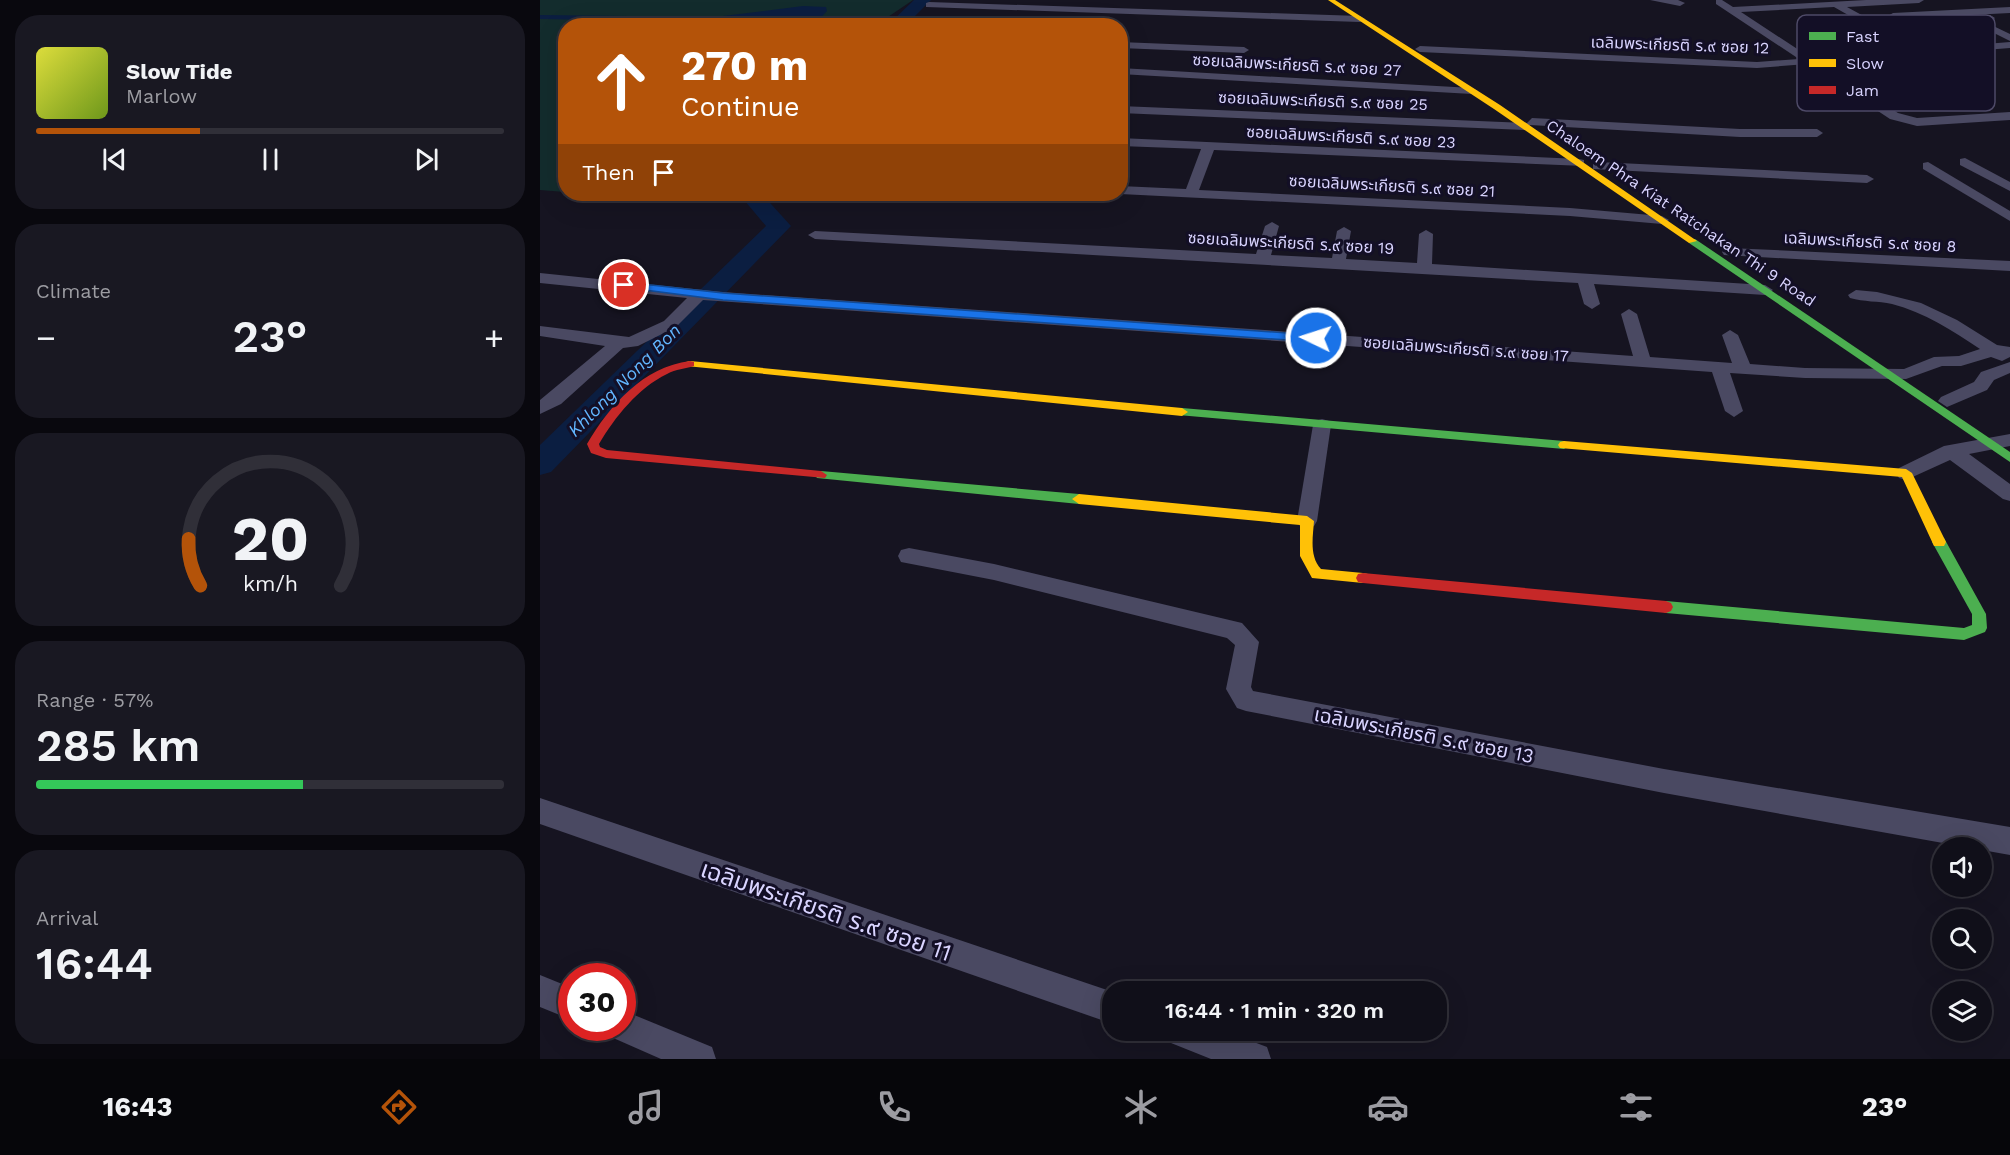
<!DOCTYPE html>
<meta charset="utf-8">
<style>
:root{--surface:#100f19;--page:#191822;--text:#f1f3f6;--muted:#9c9ca2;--line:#302f38;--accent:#b45309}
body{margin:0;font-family:"Work Sans","Noto Sans Thai",sans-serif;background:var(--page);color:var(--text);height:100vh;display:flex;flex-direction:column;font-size:22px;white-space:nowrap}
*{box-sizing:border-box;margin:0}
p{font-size:20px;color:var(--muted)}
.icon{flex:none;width:33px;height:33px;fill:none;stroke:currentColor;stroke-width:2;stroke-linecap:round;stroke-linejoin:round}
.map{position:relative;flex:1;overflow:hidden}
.details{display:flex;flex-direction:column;gap:15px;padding:15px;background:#09080e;width:540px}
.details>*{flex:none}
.top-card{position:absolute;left:18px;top:18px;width:570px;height:183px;border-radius:24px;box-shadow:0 6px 24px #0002,0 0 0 2px var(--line);background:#b45309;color:#fff;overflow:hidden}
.tools{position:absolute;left:1392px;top:837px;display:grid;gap:12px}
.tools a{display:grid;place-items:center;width:60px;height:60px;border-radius:50%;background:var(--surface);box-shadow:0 6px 24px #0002,0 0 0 2px var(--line);font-size:30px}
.speed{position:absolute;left:18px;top:963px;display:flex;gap:12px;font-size:30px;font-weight:700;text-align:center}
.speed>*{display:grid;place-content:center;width:78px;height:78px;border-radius:50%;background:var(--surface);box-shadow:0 6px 24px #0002,0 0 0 2px var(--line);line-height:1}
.speed .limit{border:9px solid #d22;background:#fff;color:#111}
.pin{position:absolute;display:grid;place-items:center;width:51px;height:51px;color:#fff;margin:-26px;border:3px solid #fff;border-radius:50%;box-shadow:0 2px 6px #0007}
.me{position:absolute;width:66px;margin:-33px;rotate:274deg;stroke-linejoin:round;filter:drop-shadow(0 0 4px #0008)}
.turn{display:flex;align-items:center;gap:21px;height:126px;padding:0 24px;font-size:27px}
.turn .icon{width:78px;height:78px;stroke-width:2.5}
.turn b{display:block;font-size:42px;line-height:51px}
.then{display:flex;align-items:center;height:57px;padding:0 24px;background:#0003;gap:12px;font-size:22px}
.big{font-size:45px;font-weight:600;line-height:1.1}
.details .card{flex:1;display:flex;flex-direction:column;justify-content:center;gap:9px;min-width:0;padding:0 21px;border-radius:24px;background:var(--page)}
.details .dial{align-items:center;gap:0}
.dial svg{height:156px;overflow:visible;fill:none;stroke:var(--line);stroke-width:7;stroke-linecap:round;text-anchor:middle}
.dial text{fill:var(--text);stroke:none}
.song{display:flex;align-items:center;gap:18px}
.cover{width:72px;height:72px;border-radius:9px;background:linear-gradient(135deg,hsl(60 70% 55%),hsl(80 70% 35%))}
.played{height:6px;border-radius:3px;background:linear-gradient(90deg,var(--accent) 35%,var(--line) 35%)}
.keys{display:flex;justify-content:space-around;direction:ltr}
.heat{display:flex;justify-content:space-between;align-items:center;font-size:33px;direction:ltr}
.charge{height:9px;border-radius:4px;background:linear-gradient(90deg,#34c759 57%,var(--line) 0)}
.trip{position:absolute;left:562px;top:981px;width:345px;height:60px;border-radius:24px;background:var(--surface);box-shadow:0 6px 24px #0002,0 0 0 2px var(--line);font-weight:600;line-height:60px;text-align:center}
.tabs{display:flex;height:96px;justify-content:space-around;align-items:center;background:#06060a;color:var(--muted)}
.tabs .icon{width:42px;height:42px}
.tabs .current{color:var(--accent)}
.tabs b{font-size:27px;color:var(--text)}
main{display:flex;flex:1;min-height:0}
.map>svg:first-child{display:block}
</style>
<main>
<section class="details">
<div class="card">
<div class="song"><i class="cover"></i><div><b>Slow Tide</b><p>Marlow</p></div></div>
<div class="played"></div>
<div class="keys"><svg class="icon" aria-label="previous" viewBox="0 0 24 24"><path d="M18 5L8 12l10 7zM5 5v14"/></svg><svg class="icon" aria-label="pause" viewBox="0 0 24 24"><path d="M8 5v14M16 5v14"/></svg><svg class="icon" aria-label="next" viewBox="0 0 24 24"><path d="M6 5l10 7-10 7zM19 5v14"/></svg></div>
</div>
<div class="card"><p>Climate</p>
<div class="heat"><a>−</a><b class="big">23°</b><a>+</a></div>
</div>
<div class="card dial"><svg viewBox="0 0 100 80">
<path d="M14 69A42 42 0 1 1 86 69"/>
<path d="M14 69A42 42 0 0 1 8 45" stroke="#b45309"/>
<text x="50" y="56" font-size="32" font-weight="700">20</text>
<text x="50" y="72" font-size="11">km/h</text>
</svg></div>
<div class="card"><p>Range · 57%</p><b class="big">285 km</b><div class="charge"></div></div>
<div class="card"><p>Arrival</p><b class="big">16:44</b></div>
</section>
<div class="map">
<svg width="1470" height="1059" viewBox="0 0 1470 1059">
<rect width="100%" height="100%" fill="#161421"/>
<g fill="#132c2d">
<polygon points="0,0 373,0 336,25 26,26 25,192 0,190"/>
<polygon points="46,194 172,194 165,203"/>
</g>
<polygon fill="#0b1e41" points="263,6 286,7 287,11 273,26 251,25 248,19 237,18 168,22 0,19 0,15 175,17"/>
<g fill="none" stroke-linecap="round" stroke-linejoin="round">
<g fill="#0b1e41" fill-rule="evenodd">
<polygon points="374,0 391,0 365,26 347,26"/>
<polygon points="199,194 222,194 251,226 11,472 0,475 0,445 226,226"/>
</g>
<g fill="#4a4962" fill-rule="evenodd">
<polygon points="1110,0 1138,0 1145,3 1140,6"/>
<path d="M 1176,0 L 1182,0 L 1193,7 L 1326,0 L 1384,0 L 1379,3 L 1307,7 L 1384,49 L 1470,42 L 1470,48 L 1280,63 L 1358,113 L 1377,118 L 1470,112 L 1470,120 L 1377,126 L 1350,119 L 1267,64 L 1217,68 L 880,52 L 875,49 L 880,46 L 1217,62 L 1259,59 L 1176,4 ZM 1294,7 L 1370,50 L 1271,58 L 1201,12 Z"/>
<polygon points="389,2 820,16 825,19 820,22 386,7 386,3"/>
<polygon points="1470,7 1470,13 1353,19 1348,16 1353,13"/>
<polygon points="1450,15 1455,18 1453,20 1445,22 1470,34 1470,41 1430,21"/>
<polygon points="580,42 704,47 709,50 704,53 580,48"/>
<polygon points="580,68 932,88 938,91 932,94 580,74"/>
<polygon points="580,106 987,123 992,118 1200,129 1277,129 1283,133 1277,137 1200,137 990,125 985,130 580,113"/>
<polygon points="580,138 1039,159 1044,160 1044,166 674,150 659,190 1030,208 1122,216 1129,220 1122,224 1030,216 580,194 578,194 580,194 580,186 646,189 661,149 580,146"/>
<polygon points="1425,158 1470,182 1470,191 1420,165 1420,159"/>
<polygon points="1058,162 1327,175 1334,179 1327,183 1053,169 1053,163"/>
<polygon points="1388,162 1470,211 1470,221 1383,169 1383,163"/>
<polygon points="732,222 739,226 731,255 792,258 797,231 804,227 811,231 806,259 877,263 879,234 886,230 893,234 892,264 1225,285 1233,290 1225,295 1054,284 1060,304 1052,309 1044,304 1038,283 275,239 268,235 275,231 716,254 725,226"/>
<polygon points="1189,248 1470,261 1470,271 1184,255 1182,252 1184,249"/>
<path d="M 0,273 L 183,292 L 1093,356 L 1081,314 L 1089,309 L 1097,314 L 1110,357 L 1192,363 L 1182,335 L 1190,330 L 1198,335 L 1210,364 L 1265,368 L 1364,369 L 1394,357 L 1419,356 L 1440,349 C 1413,331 1384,312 1352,304 C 1338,301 1324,302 1310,298 L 1308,295 L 1316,290 L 1337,292 L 1381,303 L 1417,320 L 1457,345 L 1470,347 L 1470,357 L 1462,361 L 1451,357 L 1421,366 L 1402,366 L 1366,379 L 1265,378 L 1190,373 L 1203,411 L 1194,417 L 1185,411 L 1172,372 L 163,300 L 136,327 L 98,346 L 83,348 L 21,404 L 0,414 L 0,400 L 65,346 L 0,336 L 0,326 L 89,337 L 124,321 L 147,298 L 0,283 Z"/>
<polygon points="1470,362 1470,373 1454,380 1447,390 1407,407 1398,401 1401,397 1434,382 1441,372"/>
<polygon points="782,419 789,421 791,425 777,521 774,526 767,529 760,526 757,521 773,425 775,421"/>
<polygon points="1470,434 1470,446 1429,454 1470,484 1470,501 1463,499 1410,460 1366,480 1359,478 1356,473 1359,468 1404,446"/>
<polygon points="369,548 454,564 702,623 719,642 711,687 713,691 1124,769 1470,827 1470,855 1124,793 706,711 697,708 686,689 695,645 687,638 454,580 361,562 358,556 361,550"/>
<polygon points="0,798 573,992 573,1024 0,824"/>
<polygon points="0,975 32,988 32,1020 0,1007"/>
<polygon points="82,1010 172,1047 176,1059 121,1059 71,1037 67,1028 82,1028"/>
<polygon points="621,1030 682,1030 727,1047 731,1059 671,1059 626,1041"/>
</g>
<g fill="#4caf50" fill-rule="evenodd">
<polygon points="1149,239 1155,239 1470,452 1470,462 1149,243"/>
<polygon points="642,408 1024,441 1030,445 1024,449 638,415 636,412"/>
<polygon points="281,471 539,494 546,499 539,504 277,478 275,475 277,472"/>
<polygon points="1399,537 1404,538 1446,614 1447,628 1445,632 1424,640 1126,613 1121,611 1119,607 1121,603 1126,601 1424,628 1432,625 1432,614 1392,542"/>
</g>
<g fill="#ffc107" fill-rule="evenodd">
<polygon points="788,0 795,0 960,105 1157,241 1149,243 954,109"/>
<polygon points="150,361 642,408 648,412 642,416 146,366 146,362"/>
<polygon points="1024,441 1366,469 1372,473 1406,542 1404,546 1394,546 1362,477 1020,448 1018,445 1020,442"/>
<path d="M 539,494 L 767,516 L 774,521 C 773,537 769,556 781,569 L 823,573 L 828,574 L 830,578 L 828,582 L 823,583 L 772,578 L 760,556 L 760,525 L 539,504 L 532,499 Z"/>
</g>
<g fill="#c62828" fill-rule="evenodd">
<path d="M 150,361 L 154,362 L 154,366 C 145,369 136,369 127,374 C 98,388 75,417 59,444 L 60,447 L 67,450 L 281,471 L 287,475 L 285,478 L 66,458 L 51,453 L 47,444 C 70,405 103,367 150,361 Z"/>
<polygon points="823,573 1126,601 1131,603 1133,607 1131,611 1126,613 823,583 818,582 816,578 818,574"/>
</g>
</g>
<polygon fill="#1a73e8" stroke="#114b97" stroke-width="1.5" points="84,282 183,293 776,335 782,338 776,342 183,300 81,287 81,283"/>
<g text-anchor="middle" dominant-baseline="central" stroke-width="6" stroke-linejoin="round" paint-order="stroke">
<g font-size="16" fill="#d9d4ff" stroke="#130f26">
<text transform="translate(1140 45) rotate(2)">เฉลิมพระเกียรติ ร.๙ ซอย 12</text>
<text transform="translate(757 65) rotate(3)">ซอยเฉลิมพระเกียรติ ร.๙ ซอย 27</text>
<text transform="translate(783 101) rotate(2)">ซอยเฉลิมพระเกียรติ ร.๙ ซอย 25</text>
<text transform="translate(811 137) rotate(3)">ซอยเฉลิมพระเกียรติ ร.๙ ซอย 23</text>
<text transform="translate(852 186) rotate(3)">ซอยเฉลิมพระเกียรติ ร.๙ ซอย 21</text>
<text transform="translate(1141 213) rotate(34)">Chaloem Phra Kiat Ratchakan Thi 9 Road</text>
<text transform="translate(1330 242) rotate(3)">เฉลิมพระเกียรติ ร.๙ ซอย 8</text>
<text transform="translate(751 243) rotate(3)">ซอยเฉลิมพระเกียรติ ร.๙ ซอย 19</text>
<text transform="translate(926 349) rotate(4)">ซอยเฉลิมพระเกียรติ ร.๙ ซอย 17</text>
</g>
<g font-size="18" font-style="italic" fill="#62b6ff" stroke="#130f26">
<text transform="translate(84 380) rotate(-45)">Khlong Nong Bon</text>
</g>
<g font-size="20" fill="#d9d4ff" stroke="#130f26">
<text transform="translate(884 735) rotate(11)">เฉลิมพระเกียรติ ร.๙ ซอย 13</text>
</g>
<g font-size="24" fill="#d9d4ff" stroke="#130f26">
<text transform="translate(286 911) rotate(19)">เฉลิมพระเกียรติ ร.๙ ซอย 11</text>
</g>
</g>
<rect x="1257" y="15" width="198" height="96" rx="9" fill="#130f26" stroke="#4e4a67" stroke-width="1.5"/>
<rect x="1269" y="32" width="27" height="8" fill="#4caf50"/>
<rect x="1269" y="59" width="27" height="8" fill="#ffc107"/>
<rect x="1269" y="86" width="27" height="8" fill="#c62828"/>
<g font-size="16" fill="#d9d4ff">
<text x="1306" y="42">Fast</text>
<text x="1306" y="69">Slow</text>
<text x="1306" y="96">Jam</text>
</g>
</svg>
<div class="tools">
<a><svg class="icon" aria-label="sound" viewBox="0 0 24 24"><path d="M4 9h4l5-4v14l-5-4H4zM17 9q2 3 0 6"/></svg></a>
<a><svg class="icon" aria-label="search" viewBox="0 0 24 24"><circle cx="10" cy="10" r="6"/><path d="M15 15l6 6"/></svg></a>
<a><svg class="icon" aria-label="layers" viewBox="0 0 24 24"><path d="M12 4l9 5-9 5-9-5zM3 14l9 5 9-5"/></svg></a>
</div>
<div class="speed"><div class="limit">30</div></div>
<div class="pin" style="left:84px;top:285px;background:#d93025"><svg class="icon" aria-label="arrive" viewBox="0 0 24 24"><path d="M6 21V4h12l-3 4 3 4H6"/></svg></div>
<svg class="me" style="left:776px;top:338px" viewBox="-20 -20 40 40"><circle r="17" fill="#1a73e8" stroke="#fff" stroke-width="3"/><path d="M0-11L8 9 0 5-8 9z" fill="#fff"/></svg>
<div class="trip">16:44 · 1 min · 320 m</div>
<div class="top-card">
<div class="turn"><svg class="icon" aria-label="ahead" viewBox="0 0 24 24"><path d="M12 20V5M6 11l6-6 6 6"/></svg><div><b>270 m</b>Continue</div></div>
<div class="then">Then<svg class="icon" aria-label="arrive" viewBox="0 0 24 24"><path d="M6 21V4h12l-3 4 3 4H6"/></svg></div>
</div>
</div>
</main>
<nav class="tabs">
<b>16:43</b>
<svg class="icon current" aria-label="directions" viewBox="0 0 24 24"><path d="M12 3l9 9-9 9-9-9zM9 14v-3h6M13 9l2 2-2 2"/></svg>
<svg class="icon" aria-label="music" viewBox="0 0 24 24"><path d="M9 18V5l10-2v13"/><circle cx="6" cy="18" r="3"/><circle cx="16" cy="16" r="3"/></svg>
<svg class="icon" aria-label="phone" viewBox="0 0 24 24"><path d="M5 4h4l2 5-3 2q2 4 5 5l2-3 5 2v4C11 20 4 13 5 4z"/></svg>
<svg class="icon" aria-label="climate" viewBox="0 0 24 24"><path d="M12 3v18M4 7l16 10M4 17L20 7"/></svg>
<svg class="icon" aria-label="car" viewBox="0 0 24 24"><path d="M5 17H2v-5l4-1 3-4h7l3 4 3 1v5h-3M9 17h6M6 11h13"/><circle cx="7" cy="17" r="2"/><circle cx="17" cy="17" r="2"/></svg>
<svg class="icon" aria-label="filters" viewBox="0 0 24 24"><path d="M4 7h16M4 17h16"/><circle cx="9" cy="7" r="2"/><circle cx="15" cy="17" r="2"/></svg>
<b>23°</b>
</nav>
